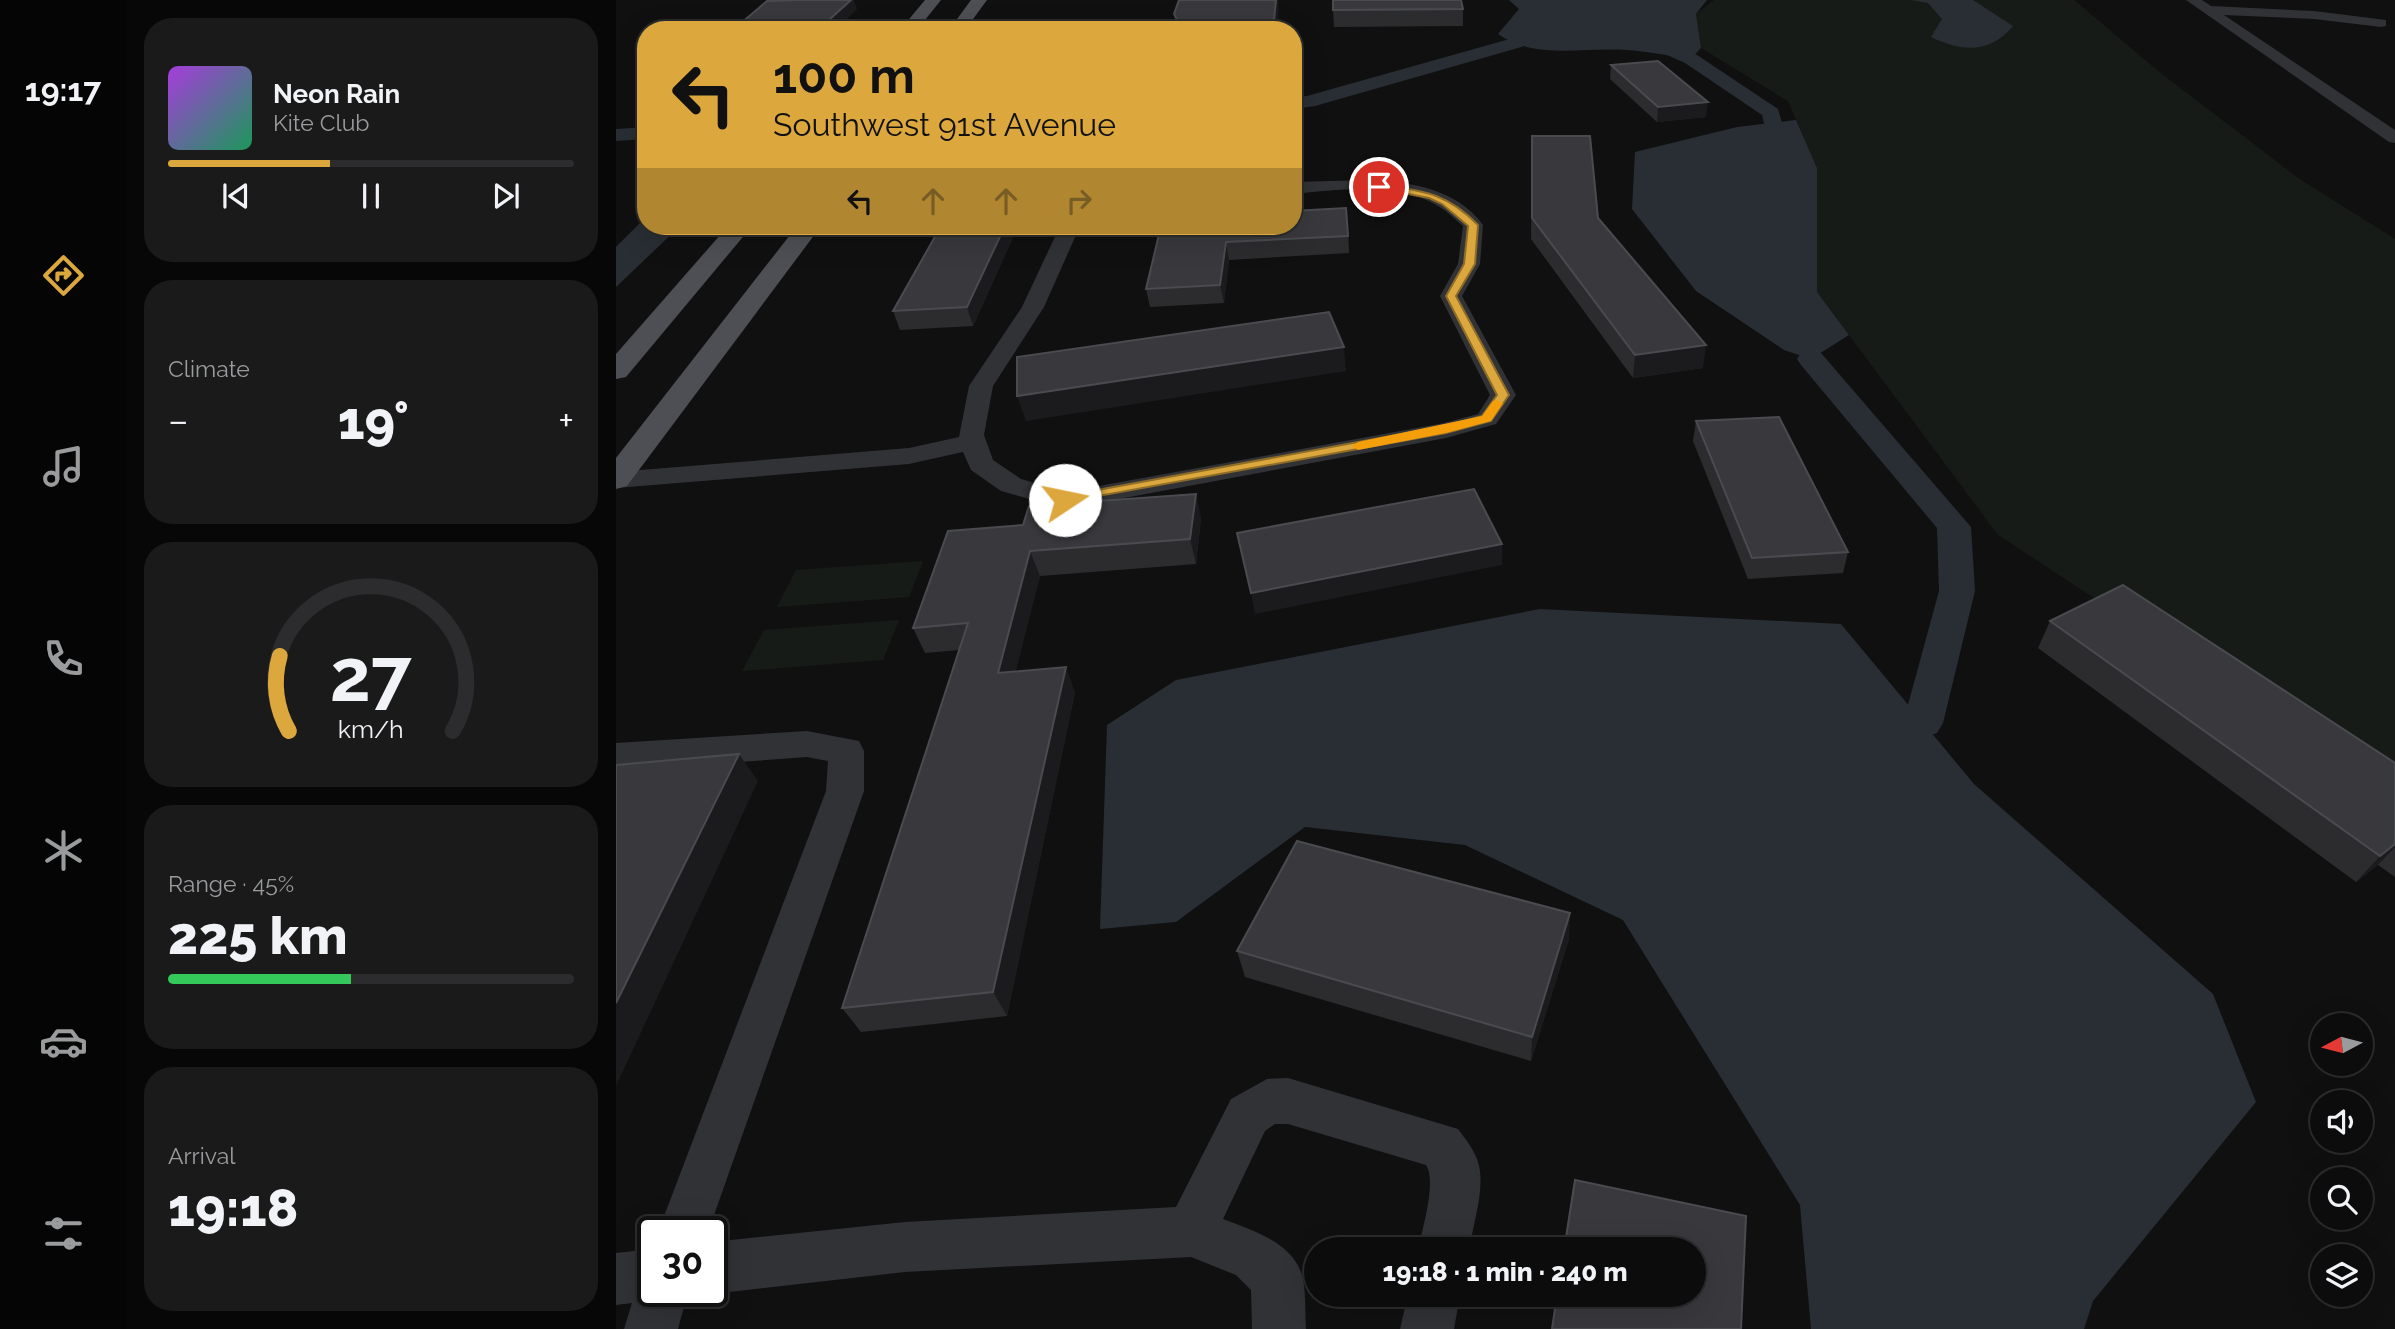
<!DOCTYPE html>
<meta charset="utf-8">
<style>
:root{--surface:#0c0c0d;--page:#1a1a1b;--text:#f1f3f6;--muted:#9a9b9d;--line:#2c2c2e;--accent:#dca83d}
body{margin:0;font-family:Raleway,sans-serif;background:var(--page);color:var(--text);height:100vh;display:flex;flex-direction:column;font-size:26px;white-space:nowrap}
*{box-sizing:border-box;margin:0}
p{font-size:23px;color:var(--muted)}
.icon{flex:none;width:38px;height:38px;fill:none;stroke:currentColor;stroke-width:2;stroke-linecap:round;stroke-linejoin:round}
.map{position:relative;flex:1;overflow:hidden}
.details{display:flex;flex-direction:column;gap:18px;padding:18px;background:#070707;width:490px}
.details>*{flex:none}
.top-card{position:absolute;left:21px;top:21px;width:665px;height:214px;border-radius:28px;box-shadow:0 7px 28px #0002,0 0 0 2px var(--line);background:#dca83d;color:#111;overflow:hidden}
.needle{width:46px;rotate:263deg}
.controls{position:absolute;left:1694px;top:1013px;display:grid;gap:14px}
.controls a{display:grid;place-items:center;width:63px;height:63px;border-radius:50%;background:var(--surface);box-shadow:0 7px 28px #0002,0 0 0 2px var(--line);font-size:35px}
.speed{position:absolute;left:21px;top:1216px;display:flex;gap:14px;font-size:35px;font-weight:700;text-align:center}
.speed>*{display:grid;place-content:center;width:91px;height:91px;border-radius:50%;background:var(--surface);box-shadow:0 7px 28px #0002,0 0 0 2px var(--line);line-height:1}
.speed .limit{border:4px solid #111;border-radius:10px;background:#fff;color:#111}
.pin{position:absolute;display:grid;place-items:center;width:60px;height:60px;color:#fff;margin:-30px;border:4px solid #fff;border-radius:50%;box-shadow:0 2px 7px #0007}
.me{position:absolute;width:77px;margin:-38px;rotate:79deg;stroke-linejoin:round;filter:drop-shadow(0 0 5px #0008)}
.turn{display:flex;align-items:center;gap:24px;height:147px;padding:0 21px;font-size:32px}
.turn .icon{width:91px;height:91px;stroke-width:2.5}
.turn b{display:block;font-size:49px;line-height:60px}
.lanes{display:flex;align-items:center;height:66px;padding:0 21px;background:#0003;justify-content:center;gap:35px;direction:ltr}
.lanes .off{opacity:.35}
.big{font-size:52px;font-weight:800;line-height:1.1}
.details .card{flex:1;display:flex;flex-direction:column;justify-content:center;gap:10px;min-width:0;padding:0 24px;border-radius:28px;background:var(--page)}
.details .dial{align-items:center;gap:0}
.dial svg{height:182px;overflow:visible;fill:none;stroke:var(--line);stroke-width:7;stroke-linecap:round;text-anchor:middle}
.dial text{fill:var(--text);stroke:none}
.song{display:flex;align-items:center;gap:21px}
.cover{width:84px;height:84px;border-radius:10px;background:linear-gradient(135deg,hsl(280 70% 55%),hsl(150 70% 35%))}
.played{height:7px;border-radius:4px;background:linear-gradient(90deg,var(--accent) 40%,var(--line) 40%)}
.keys{display:flex;justify-content:space-around;direction:ltr}
.heat{display:flex;justify-content:space-between;align-items:center;font-size:38px;direction:ltr}
.charge{height:10px;border-radius:5px;background:linear-gradient(90deg,#34c759 45%,var(--line) 0)}
.trip{position:absolute;left:688px;top:1237px;width:402px;height:70px;border-radius:35px;background:var(--surface);box-shadow:0 7px 28px #0002,0 0 0 2px var(--line);font-weight:800;line-height:70px;text-align:center}
main{display:flex;flex:1;min-height:0}
.dock{display:flex;flex-direction:column;width:126px;justify-content:space-around;align-items:center;background:#050505;color:var(--muted)}
.dock .icon{width:49px;height:49px}
.dock .selected{color:var(--accent)}
.dock b{font-size:32px;color:var(--text)}
.map>svg:first-child{display:block}
</style>
<main>
<nav class="dock">
<b>19:17</b>
<svg class="icon selected" aria-label="directions" viewBox="0 0 24 24"><path d="M12 3l9 9-9 9-9-9zM9 14v-3h6M13 9l2 2-2 2"/></svg>
<svg class="icon" aria-label="music" viewBox="0 0 24 24"><path d="M9 18V5l10-2v13"/><circle cx="6" cy="18" r="3"/><circle cx="16" cy="16" r="3"/></svg>
<svg class="icon" aria-label="phone" viewBox="0 0 24 24"><path d="M5 4h4l2 5-3 2q2 4 5 5l2-3 5 2v4C11 20 4 13 5 4z"/></svg>
<svg class="icon" aria-label="climate" viewBox="0 0 24 24"><path d="M12 3v18M4 7l16 10M4 17L20 7"/></svg>
<svg class="icon" aria-label="car" viewBox="0 0 24 24"><path d="M5 17H2v-5l4-1 3-4h7l3 4 3 1v5h-3M9 17h6M6 11h13"/><circle cx="7" cy="17" r="2"/><circle cx="17" cy="17" r="2"/></svg>
<svg class="icon" aria-label="filters" viewBox="0 0 24 24"><path d="M4 7h16M4 17h16"/><circle cx="9" cy="7" r="2"/><circle cx="15" cy="17" r="2"/></svg>
</nav>
<section class="details">
<div class="card">
<div class="song"><i class="cover"></i><div><b>Neon Rain</b><p>Kite Club</p></div></div>
<div class="played"></div>
<div class="keys"><svg class="icon" aria-label="previous" viewBox="0 0 24 24"><path d="M18 5L8 12l10 7zM5 5v14"/></svg><svg class="icon" aria-label="pause" viewBox="0 0 24 24"><path d="M8 5v14M16 5v14"/></svg><svg class="icon" aria-label="next" viewBox="0 0 24 24"><path d="M6 5l10 7-10 7zM19 5v14"/></svg></div>
</div>
<div class="card"><p>Climate</p>
<div class="heat"><a>−</a><b class="big">19°</b><a>+</a></div>
</div>
<div class="card dial"><svg viewBox="0 0 100 80">
<path d="M14 69A42 42 0 1 1 86 69"/>
<path d="M14 69A42 42 0 0 1 10 36" stroke="#dca83d"/>
<text x="50" y="56" font-size="32" font-weight="700">27</text>
<text x="50" y="72" font-size="11">km/h</text>
</svg></div>
<div class="card"><p>Range · 45%</p><b class="big">225 km</b><div class="charge"></div></div>
<div class="card"><p>Arrival</p><b class="big">19:18</b></div>
</section>
<div class="map">
<svg width="1779" height="1329" viewBox="0 0 1779 1329">
<rect width="100%" height="100%" fill="#101011"/>
<g fill="#171b18">
<polygon points="1098,0 1458,0 1546,74 1682,178 1779,239 1779,795 1382,535 1201,292 1201,168 1172,101 1085,48 1080,14"/>
<polygon points="307,561 293,597 161,607 180,570"/>
<polygon points="283,620 267,660 126,671 148,630"/>
</g>
<g fill="#282e33">
<path d="M 893,0 L 1091,0 L 1080,14 L 1085,48 L 1075,59 C 1053,56 1031,51 1010,50 C 968,47 918,60 882,34 L 903,9 Z"/>
<path d="M 1295,0 L 1357,0 L 1397,26 C 1373,54 1347,52 1315,37 L 1326,19 L 1312,3 Z"/>
<polygon points="1180,120 1201,168 1201,292 1233,335 1195,359 1168,350 1080,291 1016,209 1019,152 1121,127"/>
<polygon points="30,217 30,226 64,226 0,287 0,247"/>
<polygon points="924,609 1225,624 1358,784 1597,994 1640,1102 1477,1301 1468,1329 1195,1329 1184,1205 1007,920 849,845 689,827 560,922 484,929 491,725 560,680"/>
</g>
<g fill="none" stroke-linecap="round" stroke-linejoin="round">
<g fill="#282e33" fill-rule="evenodd">
<polygon points="933,0 954,0 978,11 1010,0 1033,0 1030,3 992,17 1081,55 1162,109 1166,123 1163,127 1149,127 1146,115 1069,63 977,22 902,48 699,106 677,109 677,97 691,96 890,40 964,16"/>
<polygon points="30,127 30,139 0,141 0,129"/>
<polygon points="1195,351 1205,353 1355,527 1359,591 1327,723 1321,733 1307,738 1293,733 1287,723 1323,591 1321,528 1185,365 1181,359 1185,353"/>
</g>
<g fill="#313236" fill-rule="evenodd">
<polygon points="1570,0 1586,0 1595,6 1698,11 1770,20 1770,26 1765,27 1698,19 1608,15 1779,130 1779,143 1773,142"/>
<path d="M 754,180 C 795,182 841,189 867,225 L 864,264 L 846,296 L 900,395 L 880,424 L 830,438 L 449,509 L 385,491 L 355,470 L 347,452 L 293,464 L 0,488 L 0,472 L 293,448 L 343,437 L 353,386 L 406,307 L 444,226 L 464,226 L 428,307 L 377,386 L 368,435 L 377,460 L 405,479 L 450,492 L 828,423 L 862,414 L 874,395 L 824,296 L 842,264 L 847,226 C 839,219 831,211 822,206 C 782,181 722,190 677,194 L 677,182 Z"/>
<polygon points="191,731 243,741 248,751 248,791 92,1232 42,1232 210,791 212,761 191,757 0,771 0,743"/>
<path d="M 672,1078 L 842,1129 C 850,1140 858,1149 862,1162 C 870,1187 857,1224 853,1250 L 802,1250 C 806,1230 821,1181 810,1165 L 672,1124 L 659,1124 L 649,1131 L 607,1219 C 638,1231 679,1243 687,1279 C 690,1295 689,1313 690,1329 L 636,1329 L 635,1290 L 620,1275 L 575,1257 L 289,1272 L 96,1294 L 90,1292 L 96,1292 L 96,1242 L 289,1222 L 560,1207 L 615,1099 L 651,1079 Z"/>
<polygon points="37,1249 37,1292 72,1292 62,1329 8,1329 16,1303 0,1305 0,1253"/>
<polygon points="792,1295 844,1295 838,1329 784,1329"/>
</g>
<g fill="#4e4f54" fill-rule="evenodd">
<polygon points="309,0 325,0 301,30 284,30"/>
<polygon points="355,0 371,0 349,30 333,30"/>
<polygon points="112,226 136,226 10,377 0,379 0,354"/>
<polygon points="181,226 205,226 11,486 0,489 0,458"/>
</g>
</g>
<g fill="#2c2c2f">
<polygon points="847,9 847,26 718,27 717,10"/>
<polygon points="995,65 1090,117 1041,122 994,79"/>
<polygon points="916,136 982,218 1087,368 1017,378 915,239"/>
<polygon points="325,226 402,226 357,326 284,330 277,311"/>
<polygon points="545,226 732,226 733,253 613,260 608,303 534,307 530,289"/>
<polygon points="1080,421 1232,552 1227,573 1132,579 1077,441"/>
<polygon points="585,518 580,564 424,576 399,671 459,692 391,1016 245,1032 226,1008 343,650 309,653 297,628 332,531"/>
<polygon points="1434,621 1779,763 1779,877 1762,865 1740,882 1422,648"/>
<polygon points="953,939 915,1061 629,977 621,951"/>
</g>
<g fill="#1b1b1d">
<polygon points="235,0 238,0 241,9 220,30 202,30"/>
<polygon points="660,0 662,0 663,10 661,30 657,30"/>
<polygon points="1092,102 1090,117 1041,122 1042,107"/>
<polygon points="389,226 402,226 357,326 351,307"/>
<polygon points="610,242 613,260 608,303 604,285"/>
<polygon points="1090,345 1087,368 1017,378 1019,355"/>
<polygon points="728,347 730,371 410,421 401,396"/>
<polygon points="580,494 585,518 580,564 574,539"/>
<polygon points="886,544 886,565 639,614 635,593"/>
<polygon points="414,551 424,576 393,698 382,673"/>
<polygon points="450,667 459,692 391,1016 377,992"/>
<polygon points="123,754 142,781 0,1086 0,1003"/>
<polygon points="1779,844 1779,847 1762,865 1740,882 1764,856"/>
<polygon points="954,913 953,939 915,1061 916,1037"/>
</g>
<g fill="#39393d" stroke="#494b4f" stroke-width="2">
<polygon points="179,0 235,0 202,30 117,30 151,1"/>
<polygon points="563,0 660,0 657,30 462,30 464,28 563,24 558,14"/>
<polygon points="717,0 845,0 847,9 717,10"/>
<polygon points="1042,61 1092,102 1042,107 995,65"/>
<polygon points="916,136 974,136 982,218 1090,345 1019,355 916,218"/>
<polygon points="730,208 732,236 610,242 604,285 530,289 545,226 677,226 677,211"/>
<polygon points="325,226 389,226 351,307 277,311"/>
<polygon points="713,312 728,347 401,396 401,357"/>
<polygon points="1163,417 1232,552 1136,558 1080,421"/>
<polygon points="858,489 886,544 635,593 621,533"/>
<polygon points="580,494 574,539 414,551 382,673 450,667 377,992 226,1008 352,623 297,628 332,531 407,525 413,506"/>
<polygon points="1507,585 1779,763 1779,844 1764,856 1434,621"/>
<polygon points="123,754 0,1003 0,765"/>
<polygon points="681,841 954,913 916,1037 621,951"/>
<polygon points="959,1180 1130,1216 1125,1329 936,1329 941,1295 1078,1295 1078,1250 948,1250"/>
</g>
<path fill="#dca83d" stroke="#8f6d28" stroke-width="2" d="M 763,184 C 806,191 830,192 862,225 L 859,264 L 840,296 L 893,395 L 875,421 L 830,433 L 444,503 L 442,500 L 449,496 L 829,426 L 866,416 L 881,395 L 830,296 L 848,264 L 852,226 L 826,204 L 813,198 L 760,188 L 760,185 Z"/>
<polygon fill="#f59e0b" points="881,400 887,403 875,421 830,433 742,450 736,446 742,442 866,416 877,401"/>
</svg>
<div class="controls">
<a><svg class="needle" viewBox="-14 -14 28 28"><path d="M0-13l5 13h-10z" fill="#e53935"/><path d="M0 13l5-13h-10z" fill="#9a9b9d"/></svg></a>
<a><svg class="icon" aria-label="sound" viewBox="0 0 24 24"><path d="M4 9h4l5-4v14l-5-4H4zM17 9q2 3 0 6"/></svg></a>
<a><svg class="icon" aria-label="search" viewBox="0 0 24 24"><circle cx="10" cy="10" r="6"/><path d="M15 15l6 6"/></svg></a>
<a><svg class="icon" aria-label="layers" viewBox="0 0 24 24"><path d="M12 4l9 5-9 5-9-5zM3 14l9 5 9-5"/></svg></a>
</div>
<div class="speed"><div class="limit">30</div></div>
<div class="pin" style="left:763px;top:187px;background:#d93025"><svg class="icon" aria-label="arrive" viewBox="0 0 24 24"><path d="M6 21V4h12l-3 4 3 4H6"/></svg></div>
<svg class="me" style="left:449px;top:500px" viewBox="-20 -20 40 40"><circle r="19" fill="#fff"/><path d="M0-13L10 11 0 6-10 11z" fill="#dca83d"/></svg>
<div class="trip">19:18 · 1 min · 240 m</div>
<div class="top-card">
<div class="turn"><svg class="icon" aria-label="left" viewBox="0 0 24 24"><path d="M17 20v-9H6M10 6l-5 5 5 5"/></svg><div><b>100 m</b>Southwest 91st Avenue</div></div>
<div class="lanes"><svg class="icon" aria-label="left" viewBox="0 0 24 24"><path d="M17 20v-9H6M10 6l-5 5 5 5"/></svg><svg class="icon off" aria-label="ahead" viewBox="0 0 24 24"><path d="M12 20V5M6 11l6-6 6 6"/></svg><svg class="icon off" aria-label="ahead" viewBox="0 0 24 24"><path d="M12 20V5M6 11l6-6 6 6"/></svg><svg class="icon off" aria-label="right" viewBox="0 0 24 24"><path d="M7 20v-9h11M14 6l5 5-5 5"/></svg></div>
</div>
</div>
</main>
